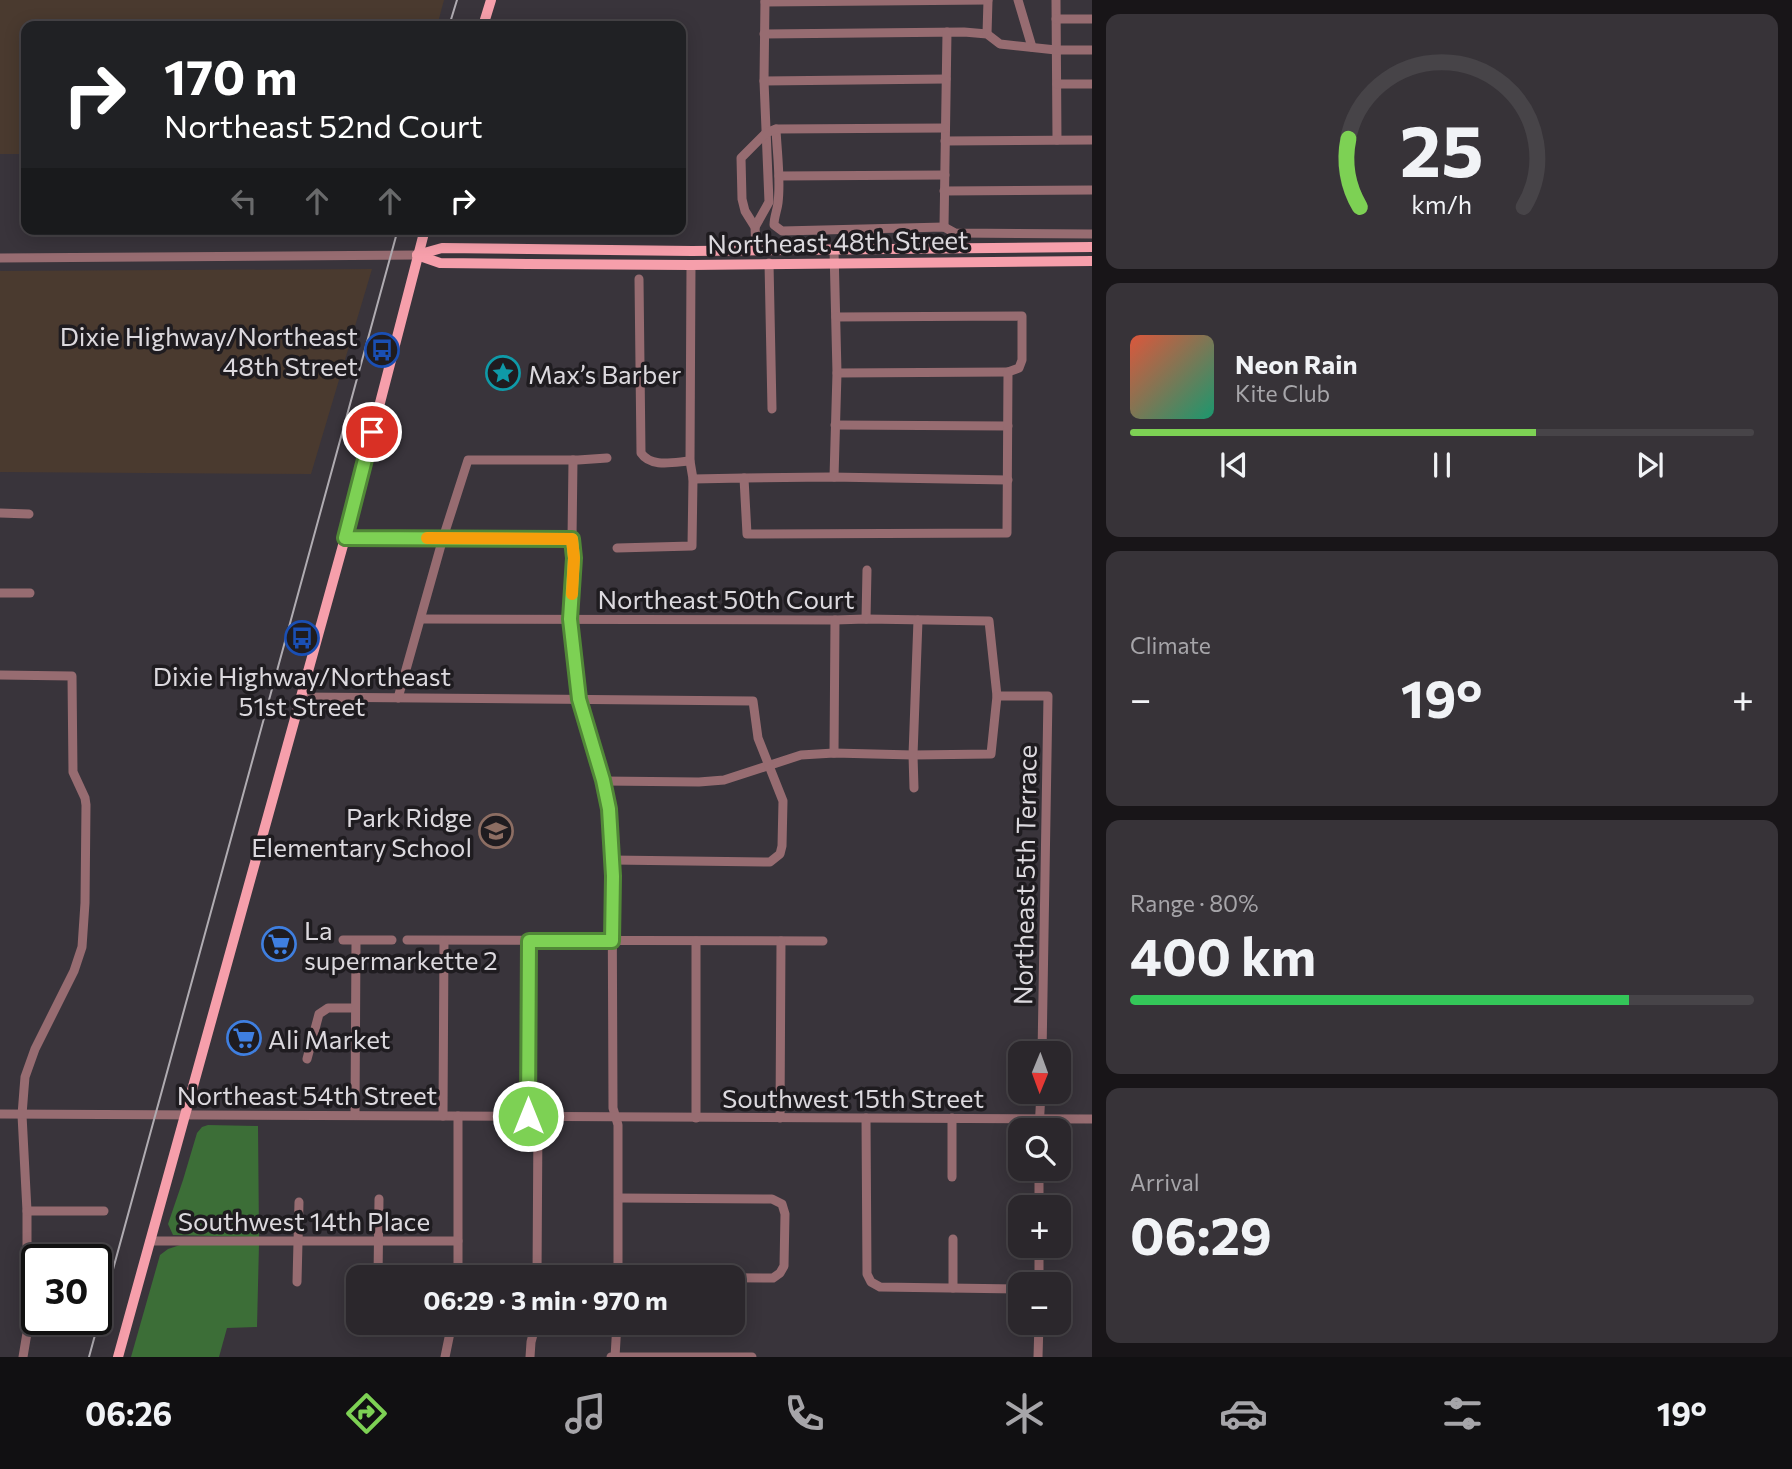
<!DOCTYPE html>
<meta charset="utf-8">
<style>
:root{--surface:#2b272c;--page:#373338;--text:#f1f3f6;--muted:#a6a5a9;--line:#474448;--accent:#7dd154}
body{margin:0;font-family:Commissioner,sans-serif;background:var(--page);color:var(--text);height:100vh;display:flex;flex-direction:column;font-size:26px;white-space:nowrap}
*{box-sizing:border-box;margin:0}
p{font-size:23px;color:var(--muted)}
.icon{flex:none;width:38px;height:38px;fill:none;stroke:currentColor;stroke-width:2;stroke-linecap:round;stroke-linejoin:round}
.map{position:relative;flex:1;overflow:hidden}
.side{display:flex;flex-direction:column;gap:14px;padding:14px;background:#181518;width:700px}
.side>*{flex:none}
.guide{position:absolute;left:21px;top:21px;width:665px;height:214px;border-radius:14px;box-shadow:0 4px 18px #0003,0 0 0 2px var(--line);background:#202124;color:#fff;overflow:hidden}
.needle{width:46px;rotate:181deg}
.controls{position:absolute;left:1008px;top:1041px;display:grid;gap:14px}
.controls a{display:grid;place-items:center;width:63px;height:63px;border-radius:14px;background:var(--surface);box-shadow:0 4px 18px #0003,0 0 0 2px var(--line);font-size:35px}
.speed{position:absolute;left:21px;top:1244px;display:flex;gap:14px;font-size:35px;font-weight:700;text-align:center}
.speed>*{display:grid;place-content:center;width:91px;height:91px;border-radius:50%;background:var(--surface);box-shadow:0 4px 18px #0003,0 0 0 2px var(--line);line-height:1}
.speed .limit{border:4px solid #111;border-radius:10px;background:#fff;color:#111}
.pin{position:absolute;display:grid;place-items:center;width:60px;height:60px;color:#fff;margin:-30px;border:4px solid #fff;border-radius:50%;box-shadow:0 2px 7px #0007}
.me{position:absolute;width:77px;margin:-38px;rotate:0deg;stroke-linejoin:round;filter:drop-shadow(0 0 5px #0008)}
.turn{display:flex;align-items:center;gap:24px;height:147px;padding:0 28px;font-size:32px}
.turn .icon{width:91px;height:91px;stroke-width:2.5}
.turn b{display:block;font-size:49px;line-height:60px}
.lanes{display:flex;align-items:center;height:66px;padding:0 28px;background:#0003;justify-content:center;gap:35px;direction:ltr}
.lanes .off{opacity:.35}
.big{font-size:52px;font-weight:700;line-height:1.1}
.side .tile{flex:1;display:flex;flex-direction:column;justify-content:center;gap:10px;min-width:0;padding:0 24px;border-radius:14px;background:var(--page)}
.side .dial{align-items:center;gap:0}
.dial svg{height:182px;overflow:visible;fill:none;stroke:var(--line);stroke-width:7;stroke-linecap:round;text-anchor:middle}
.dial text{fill:var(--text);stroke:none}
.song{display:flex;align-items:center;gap:21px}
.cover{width:84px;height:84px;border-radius:10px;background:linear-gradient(135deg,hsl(10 70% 55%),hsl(160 70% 35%))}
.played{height:7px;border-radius:4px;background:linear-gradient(90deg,var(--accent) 65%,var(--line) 65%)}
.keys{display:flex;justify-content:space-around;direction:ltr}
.heat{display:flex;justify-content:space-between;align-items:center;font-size:38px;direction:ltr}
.charge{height:10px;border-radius:5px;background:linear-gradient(90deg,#34c759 80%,var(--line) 0)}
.trip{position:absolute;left:346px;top:1265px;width:399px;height:70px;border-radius:14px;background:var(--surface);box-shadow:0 4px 18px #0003,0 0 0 2px var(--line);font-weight:700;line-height:70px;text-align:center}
.menu{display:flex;height:112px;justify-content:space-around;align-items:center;background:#111012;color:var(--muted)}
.menu .icon{width:49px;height:49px}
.menu .active{color:var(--accent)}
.menu b{font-size:32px;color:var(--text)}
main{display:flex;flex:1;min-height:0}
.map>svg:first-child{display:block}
</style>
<main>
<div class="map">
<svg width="1092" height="1357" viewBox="0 0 1092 1357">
<rect width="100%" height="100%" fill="#39343b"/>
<g fill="#4a3a2f">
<polygon points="0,0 444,0 437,26 26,26 26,154 0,154"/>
<polygon points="372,269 311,474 0,472 0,271"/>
</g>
<g fill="#3c6e37">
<polygon points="208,1125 258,1126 259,1237 173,1235 168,1224 183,1180 197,1133 202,1127"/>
<polygon points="259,1244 257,1327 227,1328 219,1357 131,1357 160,1255 168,1249 180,1245"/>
</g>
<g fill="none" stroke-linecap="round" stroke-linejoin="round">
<g stroke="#976c71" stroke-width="9">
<polyline points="1018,0 1032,47"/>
<polyline points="1056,0 1057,140"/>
<polyline points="765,2 988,0"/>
<polyline points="1056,19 1092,19"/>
<polyline points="764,34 964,32 987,34 1000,44 1056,50 1092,50"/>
<polyline points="987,34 988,0"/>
<polyline points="764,81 946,79"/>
<polyline points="1057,84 1092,84"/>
<path d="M 776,129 C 777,153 781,179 778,203 C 777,211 774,217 774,225 L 782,231 L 944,227 L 955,233 L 1092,234"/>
<polyline points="945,141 1092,140"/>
<polyline points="779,176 945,175"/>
<polyline points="944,191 1092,190"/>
<polyline points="755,227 769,202 764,81 765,0"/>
<polyline points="944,227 947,32"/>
<polyline points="756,250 755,227 745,211 742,199 741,158 766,133 776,129 945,128"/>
<polyline points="0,258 417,255"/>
<polyline points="769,263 772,409"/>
<path d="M 639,279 L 641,453 C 651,468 674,462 690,461"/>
<polyline points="837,373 1008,372"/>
<polyline points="835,425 1008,426"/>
<polyline points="573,460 572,539 574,558 570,619 579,699 603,781 609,809 612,860 613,1108 618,1125 618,1278"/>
<polyline points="834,477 837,373 834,249"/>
<polyline points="744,478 830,477 1008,480"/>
<polyline points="693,479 744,478 747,534 1007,533 1008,372 1019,368 1022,360 1022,316 836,317"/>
<polyline points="0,513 29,514"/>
<polyline points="345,538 572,539"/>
<polyline points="617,548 692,546 693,479 690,461 691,265"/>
<polyline points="0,593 30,593"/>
<polyline points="421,619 835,620 866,619 989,621 997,696 991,754 913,755 834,753 801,755 724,780 699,782 603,781"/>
<polyline points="866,619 867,570"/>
<polyline points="0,675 72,676 73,772 85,798 86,805 85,903 82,947 74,971 35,1049 25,1077 24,1089 22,1115 27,1211 27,1333 23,1357"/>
<polyline points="997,696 1048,696 1042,1054"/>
<polyline points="301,697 753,701 758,738 783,801 782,846 780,854 770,862 612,860"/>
<polyline points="398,698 443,538 468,460 578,460 607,458"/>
<path d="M 298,704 C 316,705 338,710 353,698"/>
<polyline points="834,753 835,620"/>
<polyline points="914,788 913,755 918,620"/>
<polyline points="343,940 392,940"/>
<polyline points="407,940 823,941"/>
<polyline points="696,941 696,1118"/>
<polyline points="307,1059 319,1014 328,1008 355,1008"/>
<polyline points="0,1114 1092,1119"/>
<polyline points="355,1115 356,941"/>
<polyline points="443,1116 444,941"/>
<polyline points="458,1116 458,1278"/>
<polyline points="528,1117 529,941"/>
<polyline points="780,1118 781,941"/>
<polyline points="866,1118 867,1274 871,1282 880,1287 1020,1289"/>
<polyline points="1039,1130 1041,1092"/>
<polyline points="1039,1169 1039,1208"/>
<polyline points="952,1177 952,1118"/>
<polyline points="27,1211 104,1211"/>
<polyline points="150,1241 458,1241"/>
<polyline points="1039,1246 1039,1284"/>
<polyline points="618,1277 773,1278 780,1273 784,1266 785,1214 782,1204 772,1199 619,1198"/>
<polyline points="378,1278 379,1199"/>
<polyline points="537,1278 538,1117"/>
<polyline points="297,1282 299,1202"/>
<polyline points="953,1288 953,1239"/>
<polyline points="445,1357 452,1323"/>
<polyline points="530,1357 531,1342 536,1323"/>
<polyline points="611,1357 752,1357"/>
<polyline points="615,1357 617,1323"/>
<polyline points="1038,1357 1039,1323"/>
</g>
<g stroke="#f69fab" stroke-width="10">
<polyline points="483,26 491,0"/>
<polyline points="417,255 440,263 527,264 691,265 1092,261"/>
<polyline points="417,255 442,248 692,251 1092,247"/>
<polyline points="118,1357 345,538 425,229"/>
</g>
<g stroke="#b0acb2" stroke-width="2">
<polyline points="449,26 457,0"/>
<polyline points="89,1357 398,229"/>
</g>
</g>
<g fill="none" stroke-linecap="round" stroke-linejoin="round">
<g stroke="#518837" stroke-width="18">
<polyline id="route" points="372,432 345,538 572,539 574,558 570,619 579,699 603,780 609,809 613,876 612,941 529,941 528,1116"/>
</g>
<use href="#route" stroke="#7dd154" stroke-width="12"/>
<polyline stroke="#f59e0b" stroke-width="12" points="427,538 572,539 574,558 572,594"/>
</g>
<defs>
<g id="bus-ring" transform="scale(1.75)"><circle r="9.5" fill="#1f1c20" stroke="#1a4fb4" stroke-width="1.5"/><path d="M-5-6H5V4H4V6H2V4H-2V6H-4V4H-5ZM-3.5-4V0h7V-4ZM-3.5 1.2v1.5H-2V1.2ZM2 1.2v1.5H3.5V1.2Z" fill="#1a4fb4"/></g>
<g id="sight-ring" transform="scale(1.75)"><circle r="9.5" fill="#1f1c20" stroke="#0f9aa8" stroke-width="1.5"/><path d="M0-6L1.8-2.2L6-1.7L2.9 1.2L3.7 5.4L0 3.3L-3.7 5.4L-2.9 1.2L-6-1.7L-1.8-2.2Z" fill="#0f9aa8"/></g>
<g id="school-ring" transform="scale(1.75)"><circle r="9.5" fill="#1f1c20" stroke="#8d6e63" stroke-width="1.5"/><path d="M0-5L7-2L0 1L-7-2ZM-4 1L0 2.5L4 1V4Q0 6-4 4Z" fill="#8d6e63"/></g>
<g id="supermarket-ring" transform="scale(1.75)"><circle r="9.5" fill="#1f1c20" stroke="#3f7fe0" stroke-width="1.5"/><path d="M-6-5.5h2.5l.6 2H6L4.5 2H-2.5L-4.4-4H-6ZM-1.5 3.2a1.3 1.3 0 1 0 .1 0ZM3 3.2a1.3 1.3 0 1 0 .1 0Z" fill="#3f7fe0"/></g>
</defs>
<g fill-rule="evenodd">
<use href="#bus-ring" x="382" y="350"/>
<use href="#sight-ring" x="503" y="373"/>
<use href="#bus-ring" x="302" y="638"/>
<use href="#school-ring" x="496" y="831"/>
<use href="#supermarket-ring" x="279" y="944"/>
<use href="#supermarket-ring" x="244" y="1038"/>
</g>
<g text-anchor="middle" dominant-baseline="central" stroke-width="7" stroke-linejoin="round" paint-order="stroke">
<g font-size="26" fill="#dcd9de" stroke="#1f1c20">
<text transform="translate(838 241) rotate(-1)">Northeast 48th Street</text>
<text x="726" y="598">Northeast 50th Court</text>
<text transform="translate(1024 875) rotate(-89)">Northeast 5th Terrace</text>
<text x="307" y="1094">Northeast 54th Street</text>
<text x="853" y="1097">Southwest 15th Street</text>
<text x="304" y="1220">Southwest 14th Place</text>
</g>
<g font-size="26" fill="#dcd9de" stroke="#1f1c20" text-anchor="start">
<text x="358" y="335" text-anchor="end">Dixie Highway/Northeast<tspan x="358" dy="30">48th Street</tspan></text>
<text x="528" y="373">Max’s Barber</text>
<text x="302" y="675" text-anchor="middle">Dixie Highway/Northeast<tspan x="302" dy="30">51st Street</tspan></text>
<text x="472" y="816" text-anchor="end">Park Ridge<tspan x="472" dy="30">Elementary School</tspan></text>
<text x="304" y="929">La<tspan x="304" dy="30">supermarkette 2</tspan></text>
<text x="268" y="1038">Ali Market</text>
</g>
</g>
</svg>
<div class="controls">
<a><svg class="needle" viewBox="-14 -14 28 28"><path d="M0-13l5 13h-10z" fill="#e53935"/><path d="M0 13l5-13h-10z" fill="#a6a5a9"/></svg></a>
<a><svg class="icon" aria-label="search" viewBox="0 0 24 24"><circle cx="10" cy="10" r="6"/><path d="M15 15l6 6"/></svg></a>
<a>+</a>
<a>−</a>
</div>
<div class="speed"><div class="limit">30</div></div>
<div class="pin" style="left:372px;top:432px;background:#d93025"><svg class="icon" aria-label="arrive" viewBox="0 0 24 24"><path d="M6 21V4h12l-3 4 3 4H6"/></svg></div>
<svg class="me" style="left:528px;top:1116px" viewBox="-20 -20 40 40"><circle r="17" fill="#7dd154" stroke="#fff" stroke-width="3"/><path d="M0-11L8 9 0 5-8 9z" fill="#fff"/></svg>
<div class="trip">06:29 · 3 min · 970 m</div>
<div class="guide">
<div class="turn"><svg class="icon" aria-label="right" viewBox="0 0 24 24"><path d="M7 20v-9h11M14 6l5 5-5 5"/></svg><div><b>170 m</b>Northeast 52nd Court</div></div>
<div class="lanes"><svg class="icon off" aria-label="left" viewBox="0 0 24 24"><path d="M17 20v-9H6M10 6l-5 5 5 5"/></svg><svg class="icon off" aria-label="ahead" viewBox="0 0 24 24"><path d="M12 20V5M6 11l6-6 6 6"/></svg><svg class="icon off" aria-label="ahead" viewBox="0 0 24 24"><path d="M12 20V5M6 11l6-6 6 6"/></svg><svg class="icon" aria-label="right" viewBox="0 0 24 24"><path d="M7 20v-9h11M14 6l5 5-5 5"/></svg></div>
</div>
</div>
<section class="side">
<div class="tile dial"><svg viewBox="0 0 100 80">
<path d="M14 69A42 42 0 1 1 86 69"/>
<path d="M14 69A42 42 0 0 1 9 39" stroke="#7dd154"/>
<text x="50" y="56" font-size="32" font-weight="700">25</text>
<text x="50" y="72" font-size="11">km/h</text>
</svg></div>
<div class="tile">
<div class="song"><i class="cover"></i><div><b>Neon Rain</b><p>Kite Club</p></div></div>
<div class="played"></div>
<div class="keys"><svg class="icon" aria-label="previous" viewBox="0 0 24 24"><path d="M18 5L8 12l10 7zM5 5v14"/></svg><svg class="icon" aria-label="pause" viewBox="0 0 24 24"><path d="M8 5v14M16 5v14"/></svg><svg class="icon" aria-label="next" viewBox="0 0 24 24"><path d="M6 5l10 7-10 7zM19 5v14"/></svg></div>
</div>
<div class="tile"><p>Climate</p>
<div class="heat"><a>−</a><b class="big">19°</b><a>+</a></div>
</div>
<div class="tile"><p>Range · 80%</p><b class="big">400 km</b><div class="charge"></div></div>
<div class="tile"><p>Arrival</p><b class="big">06:29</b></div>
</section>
</main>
<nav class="menu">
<b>06:26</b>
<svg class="icon active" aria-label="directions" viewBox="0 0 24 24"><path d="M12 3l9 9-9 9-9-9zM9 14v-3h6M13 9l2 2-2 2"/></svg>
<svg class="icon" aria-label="music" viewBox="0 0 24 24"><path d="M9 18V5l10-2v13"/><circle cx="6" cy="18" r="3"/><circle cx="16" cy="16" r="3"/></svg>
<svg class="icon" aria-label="phone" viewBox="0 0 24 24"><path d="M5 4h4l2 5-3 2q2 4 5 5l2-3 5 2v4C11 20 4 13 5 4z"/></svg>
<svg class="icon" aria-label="climate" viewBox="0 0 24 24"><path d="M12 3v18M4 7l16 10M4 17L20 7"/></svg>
<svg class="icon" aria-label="car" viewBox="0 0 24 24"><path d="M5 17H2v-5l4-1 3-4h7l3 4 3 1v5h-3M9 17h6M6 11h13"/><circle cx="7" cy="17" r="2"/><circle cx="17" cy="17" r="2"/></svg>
<svg class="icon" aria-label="filters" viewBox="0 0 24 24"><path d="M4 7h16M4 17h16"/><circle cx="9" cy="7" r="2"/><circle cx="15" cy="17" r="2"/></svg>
<b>19°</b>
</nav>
